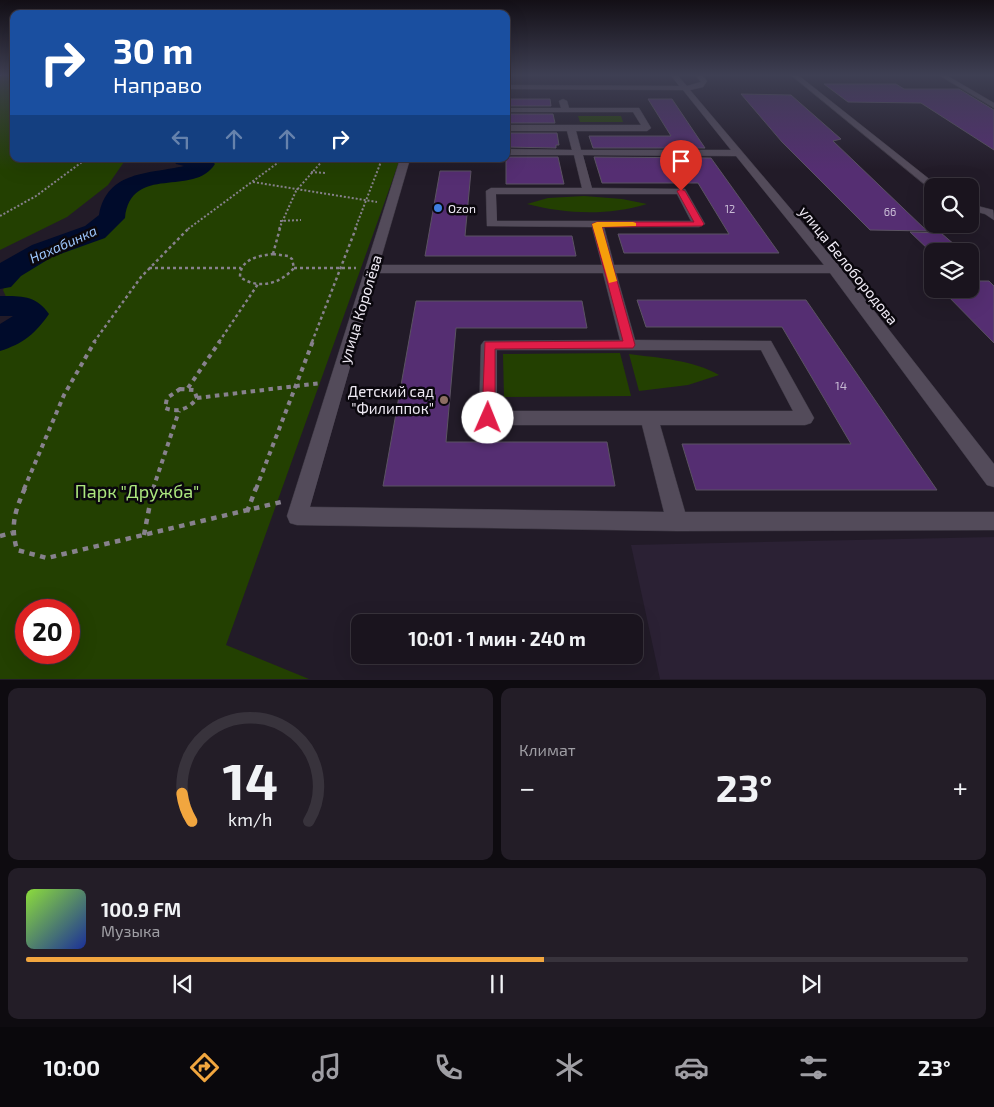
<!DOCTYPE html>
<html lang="ru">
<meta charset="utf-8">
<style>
:root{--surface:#1a141e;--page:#231d27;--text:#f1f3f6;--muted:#9f9ea4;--line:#38333c;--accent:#f1a63f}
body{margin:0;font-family:"Exo 2",sans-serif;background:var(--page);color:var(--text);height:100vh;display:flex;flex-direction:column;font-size:19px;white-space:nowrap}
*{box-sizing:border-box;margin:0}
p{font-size:16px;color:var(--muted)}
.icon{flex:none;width:28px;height:28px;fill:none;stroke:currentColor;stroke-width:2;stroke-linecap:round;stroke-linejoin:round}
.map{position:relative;height:680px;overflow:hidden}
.sheet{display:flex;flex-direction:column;gap:8px;padding:8px;background:#0e0b10;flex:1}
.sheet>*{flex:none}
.top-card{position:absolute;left:10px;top:10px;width:500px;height:152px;border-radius:10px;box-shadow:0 5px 20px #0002,0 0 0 1px var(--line);background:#1a4fa0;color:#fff;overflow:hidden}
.buttons{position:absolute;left:924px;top:178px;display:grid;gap:10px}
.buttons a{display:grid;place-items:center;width:55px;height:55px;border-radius:10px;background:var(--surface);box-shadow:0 5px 20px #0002,0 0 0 1px var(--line);font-size:25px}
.speed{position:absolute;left:15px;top:599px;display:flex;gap:10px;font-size:25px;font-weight:700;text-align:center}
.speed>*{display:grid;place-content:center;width:65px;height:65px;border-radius:50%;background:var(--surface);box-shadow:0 5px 20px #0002,0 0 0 1px var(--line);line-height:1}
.speed .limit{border:8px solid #d22;background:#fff;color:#111}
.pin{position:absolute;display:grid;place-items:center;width:42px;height:42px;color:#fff;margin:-51px -21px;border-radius:50% 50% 50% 0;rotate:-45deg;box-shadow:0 0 5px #0007}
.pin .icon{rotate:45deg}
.me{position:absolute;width:55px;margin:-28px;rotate:1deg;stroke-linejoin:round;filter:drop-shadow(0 0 4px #0008)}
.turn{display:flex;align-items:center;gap:18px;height:105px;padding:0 20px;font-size:22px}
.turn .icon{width:65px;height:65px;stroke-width:2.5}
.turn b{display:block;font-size:35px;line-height:42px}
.lanes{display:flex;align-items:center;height:48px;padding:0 20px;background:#0003;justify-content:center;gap:25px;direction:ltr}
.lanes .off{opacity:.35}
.big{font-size:38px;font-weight:700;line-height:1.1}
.sheet .card{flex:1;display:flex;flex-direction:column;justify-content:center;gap:8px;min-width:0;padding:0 18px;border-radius:10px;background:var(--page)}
.sheet .dial{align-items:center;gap:0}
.dial svg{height:130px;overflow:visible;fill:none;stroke:var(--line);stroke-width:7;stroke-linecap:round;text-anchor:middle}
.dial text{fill:var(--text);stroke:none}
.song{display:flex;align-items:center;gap:15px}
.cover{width:60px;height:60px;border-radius:8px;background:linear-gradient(135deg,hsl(90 70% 55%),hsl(230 70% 35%))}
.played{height:5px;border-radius:2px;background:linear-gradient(90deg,var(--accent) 55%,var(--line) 55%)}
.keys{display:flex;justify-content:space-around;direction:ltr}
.heat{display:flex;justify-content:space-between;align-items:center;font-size:28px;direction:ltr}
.sheet .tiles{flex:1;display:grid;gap:8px;grid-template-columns:1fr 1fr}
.card:last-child{grid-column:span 2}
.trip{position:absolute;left:351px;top:614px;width:292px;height:50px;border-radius:10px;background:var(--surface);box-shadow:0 5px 20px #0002,0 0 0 1px var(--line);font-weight:700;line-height:50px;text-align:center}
.dock{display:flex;height:80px;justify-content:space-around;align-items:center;background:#0a080c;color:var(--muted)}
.dock .icon{width:35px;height:35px}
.dock .selected{color:var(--accent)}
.dock b{font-size:22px;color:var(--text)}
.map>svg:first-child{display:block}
</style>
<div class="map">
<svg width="994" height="680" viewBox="0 0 994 680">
<rect width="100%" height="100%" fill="#221b28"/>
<polygon fill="#2b2134" points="994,537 994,679 660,679 631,545"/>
<g fill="#234001" fill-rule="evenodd">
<polygon points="0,75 14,75 14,159 126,159 108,185 67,217 0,250"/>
<polygon points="578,116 621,116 623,122 580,122"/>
<path d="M 200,159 L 400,159 L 226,645 L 309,679 L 0,679 L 0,348 L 25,332 L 40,317 L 37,308 L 25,301 L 7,299 L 3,290 C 22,244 101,253 123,209 L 121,202 C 137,177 176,176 202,169 L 208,163 ZM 26,610 L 69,610 L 69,652 L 26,652 Z"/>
<path d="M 584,196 L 622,199 L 647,204 C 607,216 566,214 527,204 L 548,198 Z"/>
<polygon points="620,353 631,396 504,397 503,354"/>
<path d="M 629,354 C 659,358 693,360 719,375 L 688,385 L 639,391 Z"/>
</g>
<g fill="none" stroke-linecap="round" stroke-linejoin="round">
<g fill="#000b2b" fill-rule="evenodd">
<path d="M 173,159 L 210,159 L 215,164 C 194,198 131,163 125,218 L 105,238 L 52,257 L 21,276 L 11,287 L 0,289 L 0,263 L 32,245 L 85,226 L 99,215 C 107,170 150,174 184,166 L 176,164 Z"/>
<path d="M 0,296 C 21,296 36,295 49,314 C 36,333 23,344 0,351 L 0,324 L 13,316 L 0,316 Z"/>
</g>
</g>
<g fill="#552e72" stroke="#5b5362">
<polygon points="824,84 896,84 904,89 959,89 994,110 994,150 921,103 848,102"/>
<polygon points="741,94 791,95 841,139 833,141 927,231 870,230 782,142"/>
<polygon points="506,99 550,99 551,106 506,106"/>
<polygon points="648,99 672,99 705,148 593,148 589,136 671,136"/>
<polygon points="506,114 553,114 555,123 506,123"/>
<polygon points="506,133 557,133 559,145 556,145 556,148 506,147"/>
<polygon points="506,157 558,157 564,184 506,184"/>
<polygon points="594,157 711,158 779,253 624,253 618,234 729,234 698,183 602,183"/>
<polygon points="440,171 471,171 465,236 572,236 576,256 425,256"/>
<polygon points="910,232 941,233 962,251 930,251"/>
<polygon points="970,281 989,281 994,286 994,343 941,289 970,289"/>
<polygon points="637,300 806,300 937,490 696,490 682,444 851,444 782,327 646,327"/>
<polygon points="416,301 582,301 587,328 456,328 446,442 607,442 615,486 383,486"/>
</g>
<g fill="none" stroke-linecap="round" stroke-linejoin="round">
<g stroke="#3d3843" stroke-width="1">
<g id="minor">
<path d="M 671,75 L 677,75 L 687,86 L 701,82 L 695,75 L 702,75 L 707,81 L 703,87 L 690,90 L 839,266 L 994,464 L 994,487 L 987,485 L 830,273 L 616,273 L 635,340 L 771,341 L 814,418 L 811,423 L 805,425 L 660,425 L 685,512 L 994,512 L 994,530 L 677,531 L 297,525 L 290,523 L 287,516 L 400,159 L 410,159 L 379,265 L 602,265 L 592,227 L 487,226 L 486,191 L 491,188 L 582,188 L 574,155 L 506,155 L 506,149 L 572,150 L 567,131 L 506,131 L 506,125 L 641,125 L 633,112 L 506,112 L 506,108 L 561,108 L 559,101 L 563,99 L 567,101 L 569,108 L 639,108 L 651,128 L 647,131 L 576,131 L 581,150 L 731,150 L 683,90 L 506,89 L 506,85 L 679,86 ZM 583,155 L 736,156 L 824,265 L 614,265 L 604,227 L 699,227 L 705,224 L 685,189 L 592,188 ZM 496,194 L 677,194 L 691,221 L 497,221 ZM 377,273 L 603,273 L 620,340 L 484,341 L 481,345 L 479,418 L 482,423 L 488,425 L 642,425 L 664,512 L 310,507 ZM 497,350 L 761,350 L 793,411 L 497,411 Z"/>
<polygon points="791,75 798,75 938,186 929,188"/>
<polygon points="939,75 946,75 994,103 994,108"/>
<polygon points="970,204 993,210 994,220 985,214 970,210"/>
</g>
</g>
<g stroke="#87818d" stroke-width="2" stroke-dasharray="2 2" stroke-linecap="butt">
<polyline points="0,75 2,75"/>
<polyline points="311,172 325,173"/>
<polyline points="253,182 377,202"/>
<polyline points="0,216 36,196 86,159"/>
<polyline points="280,221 301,220"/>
<polyline points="188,229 283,159"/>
<polyline points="279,229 296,191 324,159"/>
<polyline points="355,229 382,159"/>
</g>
<g stroke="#87818d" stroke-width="2.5" stroke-dasharray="3 3" stroke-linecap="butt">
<path d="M 273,254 L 288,256 L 292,259 L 294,268 C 280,284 258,290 240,277 C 240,259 258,256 273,254 Z"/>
<polyline points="273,254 280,228"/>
<polyline points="149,268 241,268"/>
<polyline points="294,268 356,268"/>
<polyline points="94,342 141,277 189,228"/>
<polyline points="219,342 258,284"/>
<polyline points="312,342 356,228"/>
</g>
<g stroke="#87818d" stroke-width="4" stroke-dasharray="4.5 4.5" stroke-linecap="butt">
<polyline points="188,388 220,341"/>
<path d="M 180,389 L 194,390 L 197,398 C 189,409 178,413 165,408 L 167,398 Z"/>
<polyline points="197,398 321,383"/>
<polyline points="24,489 64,395 95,341"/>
<polyline points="153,489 179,411"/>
<polyline points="256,489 313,341"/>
</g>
<g stroke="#87818d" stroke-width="4.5" stroke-dasharray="5.5 5.5" stroke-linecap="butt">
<path d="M 25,488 C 15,511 10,525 17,550 L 47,558 L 281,502"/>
<polyline points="247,512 256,488"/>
<polyline points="144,535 153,488"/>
<polyline points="0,536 12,533"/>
</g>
<use href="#minor" fill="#534b5a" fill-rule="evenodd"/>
</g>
<linearGradient id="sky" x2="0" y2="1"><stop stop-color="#130f16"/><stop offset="0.44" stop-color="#3e3f53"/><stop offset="1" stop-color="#3e3f53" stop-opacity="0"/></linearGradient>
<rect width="994" height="170" fill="url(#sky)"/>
<polygon fill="#e11d48" stroke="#92132f" points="681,189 685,191 704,224 702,226 602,227 635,345 633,348 495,349 495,418 493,421 484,421 482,418 485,342 623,341 592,224 597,222 694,222 677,191"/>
<polygon fill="#f59e0b" points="633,222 636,223 636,226 602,227 617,281 609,283 592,224 597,222"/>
<circle fill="#3f7fe0" stroke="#0a070d" stroke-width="2" cx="438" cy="208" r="5"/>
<circle fill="#8d6e63" stroke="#0a070d" stroke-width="2" cx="444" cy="400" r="5"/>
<g text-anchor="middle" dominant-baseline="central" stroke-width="5" stroke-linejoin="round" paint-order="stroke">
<g font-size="11" fill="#c8bbd4">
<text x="730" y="208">12</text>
<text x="890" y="211">66</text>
</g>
<g font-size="12" fill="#efeaf4" stroke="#0a070d" text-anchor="start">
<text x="448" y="208">Ozon</text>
</g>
<g font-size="12" fill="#c8bbd4">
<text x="841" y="385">14</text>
</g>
<g font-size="14" font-style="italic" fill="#9cc5fb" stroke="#0a070d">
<text transform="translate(63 244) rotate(-24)">Нахабинка</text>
</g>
<g font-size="15" fill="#efeaf4" stroke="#0a070d">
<text transform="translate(849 265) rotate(51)">улица Белобородова</text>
<text transform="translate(360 309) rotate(-73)">улица Королёва</text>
</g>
<g font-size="15" fill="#efeaf4" stroke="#0a070d" text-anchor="end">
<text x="434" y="391">Детский сад<tspan x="434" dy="17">"Филиппок"</tspan></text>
</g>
<g font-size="18" fill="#ace77e" stroke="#0a070d">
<text x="137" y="491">Парк "Дружба"</text>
</g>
</g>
</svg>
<div class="buttons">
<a><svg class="icon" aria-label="search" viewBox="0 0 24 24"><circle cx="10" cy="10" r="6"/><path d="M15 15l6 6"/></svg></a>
<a><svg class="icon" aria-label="layers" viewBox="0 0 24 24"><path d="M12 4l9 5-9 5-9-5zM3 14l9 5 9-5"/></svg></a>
</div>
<div class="speed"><div class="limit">20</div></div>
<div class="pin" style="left:681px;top:191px;background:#d93025"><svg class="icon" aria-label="arrive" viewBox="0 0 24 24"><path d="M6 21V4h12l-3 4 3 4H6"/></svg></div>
<svg class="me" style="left:488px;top:418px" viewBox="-20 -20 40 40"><circle r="19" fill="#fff"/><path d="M0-13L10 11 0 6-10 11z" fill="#e11d48"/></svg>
<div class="trip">10:01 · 1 мин · 240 m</div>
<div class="top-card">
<div class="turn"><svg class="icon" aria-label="right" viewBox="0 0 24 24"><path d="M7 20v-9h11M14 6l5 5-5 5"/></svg><div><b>30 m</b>Направо</div></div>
<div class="lanes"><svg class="icon off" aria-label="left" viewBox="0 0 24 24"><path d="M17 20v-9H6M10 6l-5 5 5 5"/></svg><svg class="icon off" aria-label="ahead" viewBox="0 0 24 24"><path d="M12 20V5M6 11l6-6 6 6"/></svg><svg class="icon off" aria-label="ahead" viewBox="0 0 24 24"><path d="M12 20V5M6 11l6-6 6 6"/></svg><svg class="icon" aria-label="right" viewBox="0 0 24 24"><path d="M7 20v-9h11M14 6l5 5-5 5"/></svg></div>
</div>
</div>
<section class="sheet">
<div class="tiles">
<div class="card dial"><svg viewBox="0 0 100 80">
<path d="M14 69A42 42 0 1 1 86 69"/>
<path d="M14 69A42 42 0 0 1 8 52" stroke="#f1a63f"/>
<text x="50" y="56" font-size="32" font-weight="700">14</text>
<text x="50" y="72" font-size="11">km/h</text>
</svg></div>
<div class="card"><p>Климат</p>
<div class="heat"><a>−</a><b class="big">23°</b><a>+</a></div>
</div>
<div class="card">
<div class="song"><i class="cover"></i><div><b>100.9 FM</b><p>Музыка</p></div></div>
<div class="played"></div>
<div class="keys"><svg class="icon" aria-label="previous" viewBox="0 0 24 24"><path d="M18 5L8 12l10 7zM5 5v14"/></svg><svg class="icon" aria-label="pause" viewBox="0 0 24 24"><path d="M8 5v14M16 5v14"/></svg><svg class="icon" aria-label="next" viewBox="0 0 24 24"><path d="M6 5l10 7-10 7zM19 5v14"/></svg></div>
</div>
</div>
</section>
<nav class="dock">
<b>10:00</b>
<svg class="icon selected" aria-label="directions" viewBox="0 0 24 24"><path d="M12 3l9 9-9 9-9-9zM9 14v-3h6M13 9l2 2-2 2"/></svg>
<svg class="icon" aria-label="music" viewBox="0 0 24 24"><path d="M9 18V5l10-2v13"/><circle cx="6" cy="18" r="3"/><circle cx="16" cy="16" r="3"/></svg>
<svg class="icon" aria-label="phone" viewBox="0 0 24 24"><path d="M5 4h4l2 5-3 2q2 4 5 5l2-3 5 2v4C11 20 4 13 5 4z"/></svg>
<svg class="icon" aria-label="climate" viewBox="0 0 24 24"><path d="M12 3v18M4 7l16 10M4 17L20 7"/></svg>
<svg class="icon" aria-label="car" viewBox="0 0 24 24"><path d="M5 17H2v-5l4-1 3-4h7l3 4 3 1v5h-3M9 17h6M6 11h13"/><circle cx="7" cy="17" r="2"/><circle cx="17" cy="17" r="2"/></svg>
<svg class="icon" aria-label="filters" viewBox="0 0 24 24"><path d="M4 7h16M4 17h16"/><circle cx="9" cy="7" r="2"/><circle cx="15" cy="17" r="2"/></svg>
<b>23°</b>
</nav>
